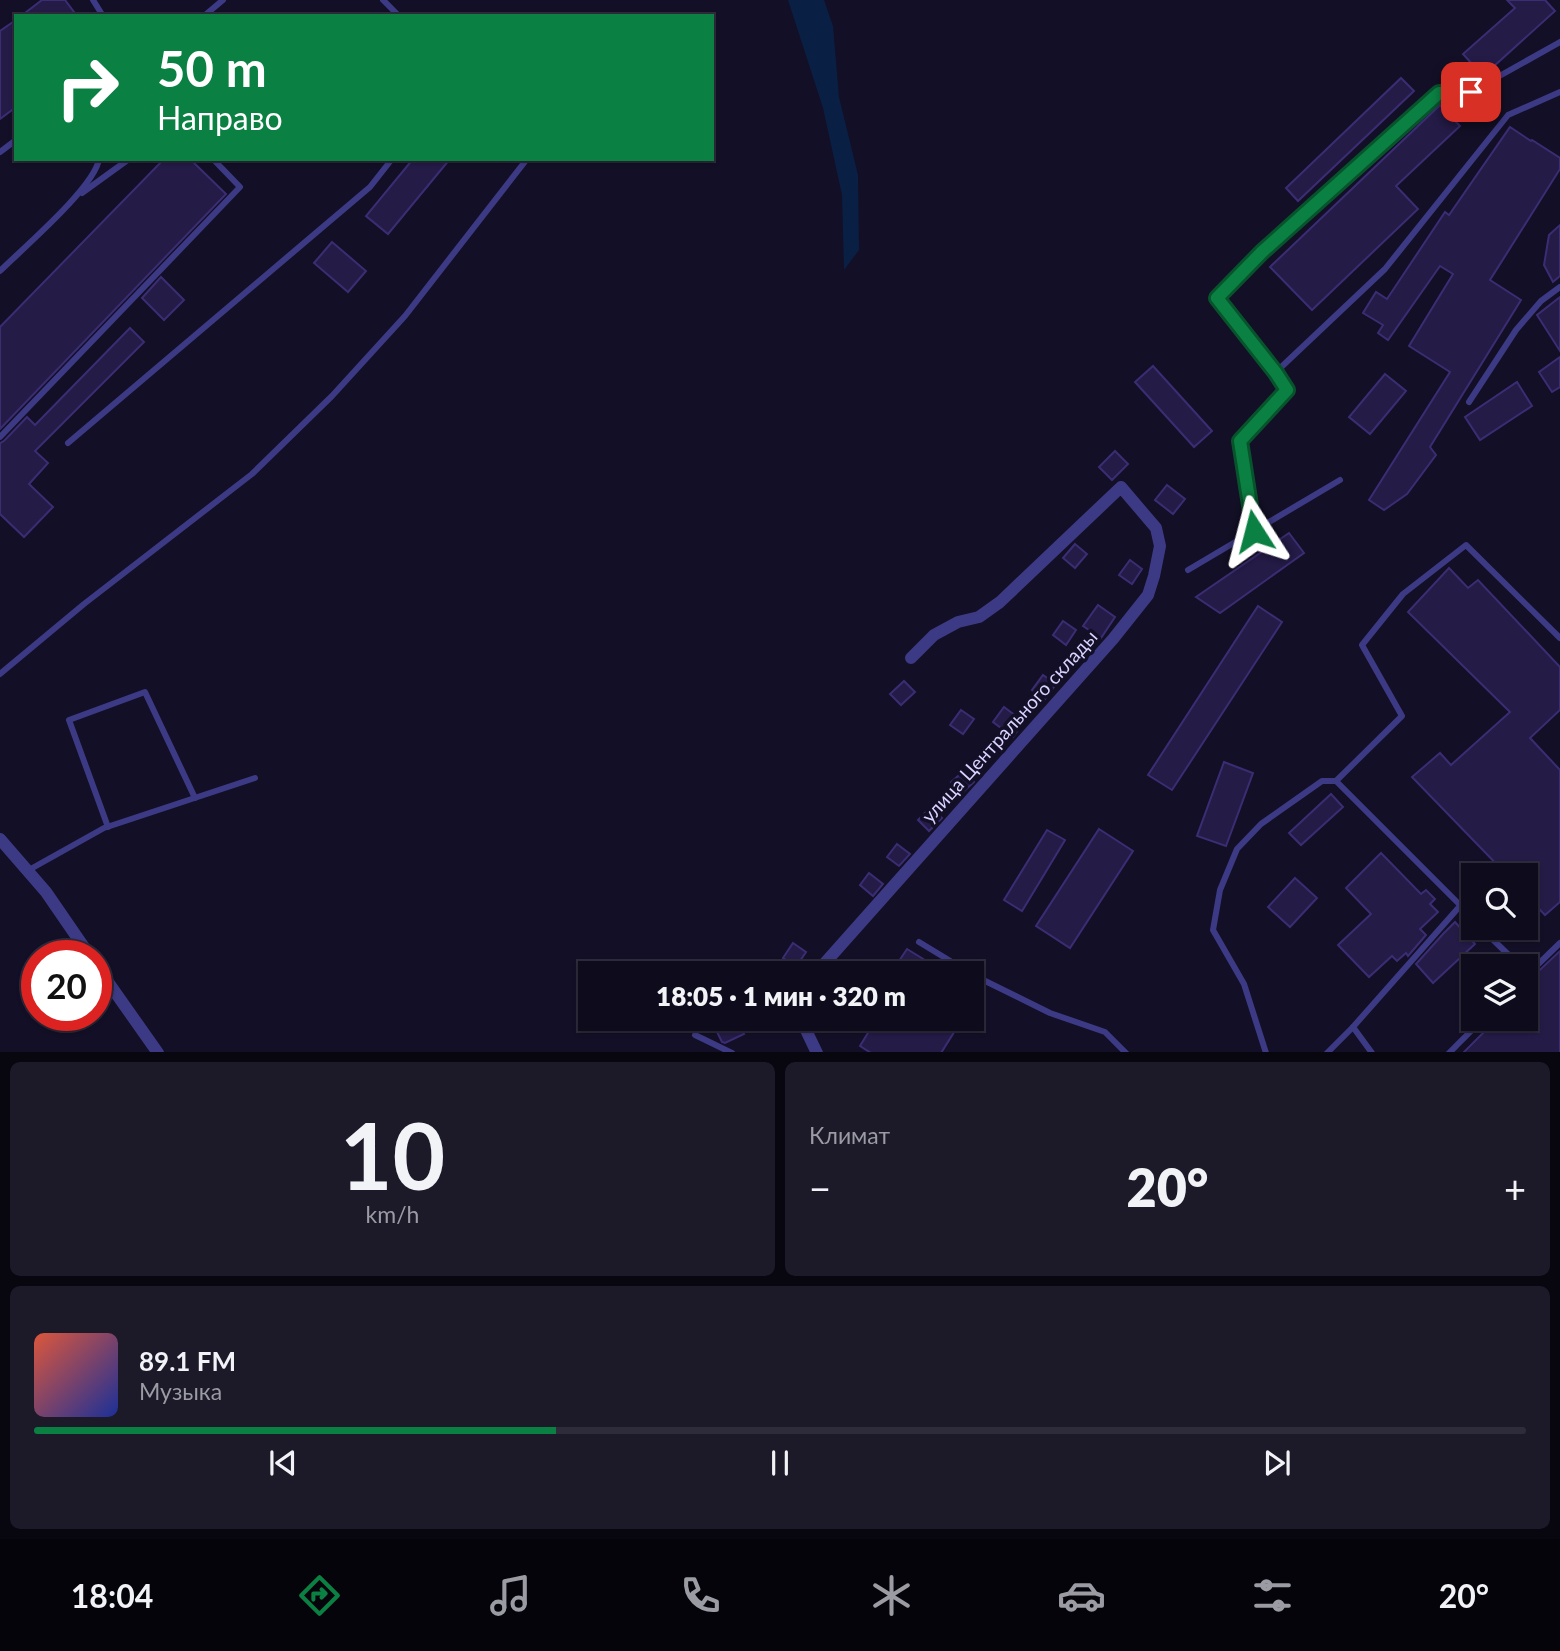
<!DOCTYPE html>
<html lang="ru">
<meta charset="utf-8">
<style>
:root{--surface:#0e0b1c;--page:#1c1929;--text:#f1f3f6;--muted:#9b9ba3;--line:#2e2b3b;--accent:#0b8043}
body{margin:0;font-family:Lato,sans-serif;background:var(--page);color:var(--text);height:100vh;display:flex;flex-direction:column;font-size:26px;white-space:nowrap}
*{box-sizing:border-box;margin:0}
p{font-size:23px;color:var(--muted)}
.icon{flex:none;width:38px;height:38px;fill:none;stroke:currentColor;stroke-width:2;stroke-linecap:round;stroke-linejoin:round}
.map{position:relative;height:1052px;overflow:hidden}
.panel{display:flex;flex-direction:column;gap:10px;padding:10px;background:#08060f;flex:1}
.panel>*{flex:none}
.top-card{position:absolute;left:14px;top:14px;width:700px;height:147px;border-radius:0px;box-shadow:0 2px 5px #0004,0 0 0 2px var(--line);background:#0b8043;color:#fff;overflow:hidden}
.buttons{position:absolute;left:1461px;top:863px;display:grid;gap:14px}
.buttons a{display:grid;place-items:center;width:77px;height:77px;border-radius:0px;background:var(--surface);box-shadow:0 2px 5px #0004,0 0 0 2px var(--line);font-size:35px}
.speed{position:absolute;left:21px;top:940px;display:flex;gap:14px;font-size:35px;font-weight:700;text-align:center}
.speed>*{display:grid;place-content:center;width:91px;height:91px;border-radius:50%;background:var(--surface);box-shadow:0 2px 5px #0004,0 0 0 2px var(--line);line-height:1}
.speed .limit{border:10px solid #d22;background:#fff;color:#111}
.pin{position:absolute;display:grid;place-items:center;width:60px;height:60px;color:#fff;margin:-30px;border-radius:14px;box-shadow:0 4px 10px #0006}
.me{position:absolute;width:77px;margin:-38px;rotate:351deg;stroke-linejoin:round;filter:drop-shadow(0 0 5px #0008)}
.turn{display:flex;align-items:center;gap:24px;height:147px;padding:0 28px;font-size:32px}
.turn .icon{width:91px;height:91px;stroke-width:2.5}
.turn b{display:block;font-size:49px;line-height:60px}
.big{font-size:52px;font-weight:800;line-height:1.1}
.panel .tile{flex:1;display:flex;flex-direction:column;justify-content:center;gap:10px;min-width:0;padding:0 24px;border-radius:10px;background:var(--page)}
.panel .dial{align-items:center;gap:0}
.dial b{font-size:91px;line-height:1}
.song{display:flex;align-items:center;gap:21px}
.cover{width:84px;height:84px;border-radius:10px;background:linear-gradient(135deg,hsl(10 70% 55%),hsl(230 70% 35%))}
.played{height:7px;border-radius:4px;background:linear-gradient(90deg,var(--accent) 35%,var(--line) 35%)}
.keys{display:flex;justify-content:space-around;direction:ltr}
.heat{display:flex;justify-content:space-between;align-items:center;font-size:38px;direction:ltr}
.panel .tiles{flex:1;display:grid;gap:10px;grid-template-columns:1fr 1fr}
.tile:last-child{grid-column:span 2}
.trip{position:absolute;left:578px;top:961px;width:406px;height:70px;border-radius:0px;background:var(--surface);box-shadow:0 2px 5px #0004,0 0 0 2px var(--line);font-weight:800;line-height:70px;text-align:center}
.dock{display:flex;height:112px;justify-content:space-around;align-items:center;background:#06040b;color:var(--muted)}
.dock .icon{width:49px;height:49px}
.dock .selected{color:var(--accent)}
.dock b{font-size:32px;color:var(--text)}
.map>svg:first-child{display:block}
</style>
<div class="map">
<svg width="1560" height="1053" viewBox="0 0 1560 1053">
<rect width="100%" height="100%" fill="#130f26"/>
<polygon fill="#0a1f44" points="788,0 824,0 833,26 839,97 858,175 859,250 844,270 842,195 823,108"/>
<g fill="#241b47" stroke="#3b2d73" stroke-width="2">
<polygon points="42,0 65,0 77,16 21,16"/>
<polygon points="1507,0 1545,0 1555,11 1483,76 1463,54 1515,8"/>
<polygon points="16,20 16,107 0,119 0,31"/>
<polygon points="1401,78 1414,91 1298,201 1286,188"/>
<polygon points="1440,105 1460,126 1396,186 1418,209 1312,310 1270,267"/>
<polygon points="1510,127 1531,141 1532,140 1560,158 1560,169 1490,280 1521,300 1430,447 1436,455 1407,494 1384,510 1369,500 1450,372 1409,346 1453,274 1440,266 1388,340 1378,333 1383,325 1363,313 1376,292 1387,299 1445,212 1449,215"/>
<polygon points="164,159 190,159 226,194 0,429 0,327"/>
<polygon points="413,159 450,159 388,234 366,216"/>
<polygon points="1560,225 1560,276 1553,282 1544,265 1549,235"/>
<polygon points="332,242 366,271 348,292 314,263"/>
<polygon points="161,277 184,300 164,320 142,298"/>
<polygon points="1560,297 1560,351 1537,315"/>
<polygon points="130,328 144,342 35,451 48,463 29,484 53,507 24,537 0,514 0,443 4,441 27,417 35,425"/>
<polygon points="1560,357 1560,387 1552,392 1539,372"/>
<polygon points="1153,366 1212,431 1194,447 1135,382"/>
<polygon points="1385,374 1406,391 1370,434 1349,417"/>
<polygon points="1517,382 1532,406 1480,440 1465,417"/>
<polygon points="1115,451 1128,464 1112,480 1099,467"/>
<polygon points="1167,485 1185,499 1173,514 1155,500"/>
<polygon points="1289,533 1304,553 1220,613 1196,597"/>
<polygon points="1075,544 1087,554 1075,568 1063,558"/>
<polygon points="1130,560 1142,569 1132,584 1119,575"/>
<polygon points="1449,568 1468,588 1478,580 1560,667 1560,710 1530,738 1560,770 1560,902 1545,915 1526,895 1526,875 1507,875 1412,777 1440,753 1451,765 1510,712 1408,612"/>
<polygon points="1098,605 1115,617 1101,638 1083,626"/>
<polygon points="1258,606 1282,622 1172,790 1148,775"/>
<polygon points="1063,621 1076,630 1066,645 1053,635"/>
<polygon points="1043,675 1056,684 1045,699 1032,690"/>
<polygon points="904,681 915,692 901,705 890,694"/>
<polygon points="1004,707 1024,722 1013,737 993,722"/>
<polygon points="961,710 974,719 963,734 950,725"/>
<polygon points="1224,762 1253,773 1226,846 1197,836"/>
<polygon points="965,770 974,782 961,794 951,782"/>
<polygon points="1331,794 1343,807 1301,845 1289,833"/>
<polygon points="931,807 942,818 929,831 918,820"/>
<polygon points="1099,829 1133,851 1070,948 1036,926"/>
<polygon points="1047,830 1065,840 1022,911 1004,900"/>
<polygon points="897,844 910,854 899,866 887,857"/>
<polygon points="1381,853 1421,894 1426,890 1435,899 1430,904 1438,912 1420,929 1426,935 1408,956 1406,953 1397,961 1392,956 1369,977 1338,945 1371,914 1346,888"/>
<polygon points="869,873 883,884 873,896 860,885"/>
<polygon points="1295,878 1317,898 1290,927 1268,907"/>
<polygon points="1455,922 1475,944 1433,983 1416,964 1443,934"/>
<polygon points="793,943 806,952 796,967 783,958"/>
<polygon points="907,949 946,973 891,973"/>
<polygon points="1560,951 1560,1053 1463,1053 1498,1018 1526,1018 1526,983"/>
<polygon points="733,1018 736,1018 744,1034 725,1043 722,1042 715,1028"/>
<polygon points="877,1018 963,1018 941,1053 871,1053 860,1046"/>
</g>
<g fill="none" stroke-linecap="round" stroke-linejoin="round">
<g stroke="#3d3a85" stroke-width="6">
<polyline points="93,0 103,16"/>
<polyline points="383,0 399,16"/>
<polyline points="204,16 223,0"/>
<polyline points="0,152 16,140"/>
<polyline points="82,193 129,159"/>
<path d="M 0,271 C 22,249 95,187 99,159"/>
<polyline points="1276,372 1385,269 1508,115 1560,92"/>
<polyline points="1469,402 1516,330 1541,301 1560,287"/>
<polyline points="0,437 240,187 213,159"/>
<polyline points="68,443 370,187 392,159"/>
<polyline points="1254,531 1240,441 1287,390 1276,372 1217,298 1262,252 1439,93 1471,92 1560,42"/>
<polyline points="1188,570 1340,480"/>
<polyline points="0,674 84,604 252,474 332,396 405,316 527,159"/>
<polyline points="1336,781 1402,716 1362,645 1403,594 1466,545 1560,638"/>
<polyline points="108,827 69,720 145,692 195,798"/>
<polyline points="27,871 104,828 255,778"/>
<polyline points="1481,928 1520,966"/>
<polyline points="919,942 970,973"/>
<polyline points="971,974 1050,1013 1105,1032 1126,1053"/>
<polyline points="1526,976 1560,943"/>
<polyline points="1353,1027 1460,906"/>
<polyline points="695,1035 732,1053"/>
<polyline points="1266,1053 1244,984 1213,930 1220,890 1237,849 1261,824 1322,781 1336,781 1474,919"/>
<polyline points="1327,1053 1353,1027 1372,1053"/>
<polyline points="1449,1053 1484,1018"/>
</g>
<g stroke="#3d3a85" stroke-width="12">
<polyline points="0,839 46,892 90,956"/>
<polyline points="96,965 158,1053"/>
<polyline points="816,973 1113,639 1148,595 1154,576 1160,546 1156,528 1121,487 1000,602 979,617 958,622 934,635 911,658"/>
<polyline points="802,1018 805,1028 817,1053"/>
</g>
</g>
<g fill="none" stroke-linecap="round" stroke-linejoin="round">
<g stroke="#07532c" stroke-width="18">
<polyline id="route" points="1254,531 1240,441 1287,390 1276,373 1217,298 1262,252 1439,93 1471,92"/>
</g>
<use href="#route" stroke="#0b8043" stroke-width="12"/>
</g>
<g text-anchor="middle" dominant-baseline="central" stroke-width="7" stroke-linejoin="round" paint-order="stroke">
<g font-size="19" fill="#d9d4ff" stroke="#130f26">
<text transform="translate(1009 726) rotate(-48)">улица Центрального склады</text>
</g>
</g>
</svg>
<div class="buttons">
<a><svg class="icon" aria-label="search" viewBox="0 0 24 24"><circle cx="10" cy="10" r="6"/><path d="M15 15l6 6"/></svg></a>
<a><svg class="icon" aria-label="layers" viewBox="0 0 24 24"><path d="M12 4l9 5-9 5-9-5zM3 14l9 5 9-5"/></svg></a>
</div>
<div class="speed"><div class="limit">20</div></div>
<div class="pin" style="left:1471px;top:92px;background:#d93025"><svg class="icon" aria-label="arrive" viewBox="0 0 24 24"><path d="M6 21V4h12l-3 4 3 4H6"/></svg></div>
<svg class="me" style="left:1254px;top:531px" viewBox="-20 -20 40 40"><path d="M0-17L14 15 0 8-14 15z" fill="#0b8043" stroke="#fff" stroke-width="4"/></svg>
<div class="trip">18:05 · 1 мин · 320 m</div>
<div class="top-card">
<div class="turn"><svg class="icon" aria-label="right" viewBox="0 0 24 24"><path d="M7 20v-9h11M14 6l5 5-5 5"/></svg><div><b>50 m</b>Направо</div></div>
</div>
</div>
<section class="panel">
<div class="tiles">
<div class="tile dial"><b>10</b><p>km/h</p></div>
<div class="tile"><p>Климат</p>
<div class="heat"><a>−</a><b class="big">20°</b><a>+</a></div>
</div>
<div class="tile">
<div class="song"><i class="cover"></i><div><b>89.1 FM</b><p>Музыка</p></div></div>
<div class="played"></div>
<div class="keys"><svg class="icon" aria-label="previous" viewBox="0 0 24 24"><path d="M18 5L8 12l10 7zM5 5v14"/></svg><svg class="icon" aria-label="pause" viewBox="0 0 24 24"><path d="M8 5v14M16 5v14"/></svg><svg class="icon" aria-label="next" viewBox="0 0 24 24"><path d="M6 5l10 7-10 7zM19 5v14"/></svg></div>
</div>
</div>
</section>
<nav class="dock">
<b>18:04</b>
<svg class="icon selected" aria-label="directions" viewBox="0 0 24 24"><path d="M12 3l9 9-9 9-9-9zM9 14v-3h6M13 9l2 2-2 2"/></svg>
<svg class="icon" aria-label="music" viewBox="0 0 24 24"><path d="M9 18V5l10-2v13"/><circle cx="6" cy="18" r="3"/><circle cx="16" cy="16" r="3"/></svg>
<svg class="icon" aria-label="phone" viewBox="0 0 24 24"><path d="M5 4h4l2 5-3 2q2 4 5 5l2-3 5 2v4C11 20 4 13 5 4z"/></svg>
<svg class="icon" aria-label="climate" viewBox="0 0 24 24"><path d="M12 3v18M4 7l16 10M4 17L20 7"/></svg>
<svg class="icon" aria-label="car" viewBox="0 0 24 24"><path d="M5 17H2v-5l4-1 3-4h7l3 4 3 1v5h-3M9 17h6M6 11h13"/><circle cx="7" cy="17" r="2"/><circle cx="17" cy="17" r="2"/></svg>
<svg class="icon" aria-label="filters" viewBox="0 0 24 24"><path d="M4 7h16M4 17h16"/><circle cx="9" cy="7" r="2"/><circle cx="15" cy="17" r="2"/></svg>
<b>20°</b>
</nav>
